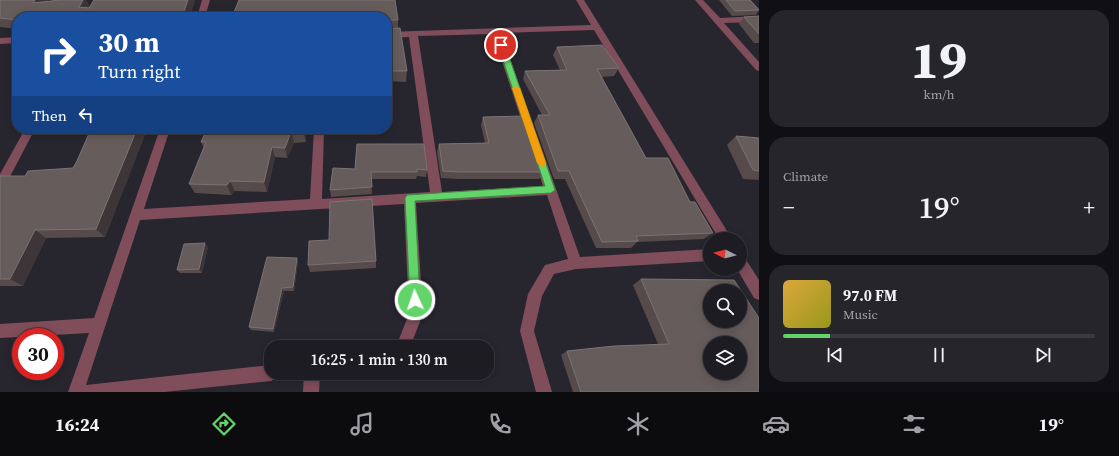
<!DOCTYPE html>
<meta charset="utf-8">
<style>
:root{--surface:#1d1c22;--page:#25252a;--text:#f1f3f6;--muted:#a0a1a5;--line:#3b3a40;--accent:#63d469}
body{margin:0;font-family:"Source Serif 4",serif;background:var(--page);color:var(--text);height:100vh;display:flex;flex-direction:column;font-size:15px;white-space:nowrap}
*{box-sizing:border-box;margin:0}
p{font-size:13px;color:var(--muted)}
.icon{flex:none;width:22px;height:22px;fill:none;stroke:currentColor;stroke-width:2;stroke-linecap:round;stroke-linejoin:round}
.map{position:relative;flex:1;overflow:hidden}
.panel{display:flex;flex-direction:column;gap:10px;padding:10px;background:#100f13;width:360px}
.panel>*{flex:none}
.top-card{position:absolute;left:12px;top:12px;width:380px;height:122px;border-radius:16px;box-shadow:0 2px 10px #0003,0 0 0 1px var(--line);background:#1a4fa0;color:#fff;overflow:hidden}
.needle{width:26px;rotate:276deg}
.tools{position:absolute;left:703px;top:232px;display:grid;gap:8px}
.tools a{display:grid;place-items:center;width:44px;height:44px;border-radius:50%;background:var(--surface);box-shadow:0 2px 10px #0003,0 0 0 1px var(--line);font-size:20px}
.speed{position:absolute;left:12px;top:328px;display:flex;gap:8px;font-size:20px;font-weight:700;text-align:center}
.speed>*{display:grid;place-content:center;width:52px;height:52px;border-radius:50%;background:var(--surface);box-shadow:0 2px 10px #0003,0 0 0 1px var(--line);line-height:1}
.speed .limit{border:6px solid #d22;background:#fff;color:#111}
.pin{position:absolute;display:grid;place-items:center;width:34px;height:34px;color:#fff;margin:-17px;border:2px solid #fff;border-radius:50%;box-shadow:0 1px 4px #0007}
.me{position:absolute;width:44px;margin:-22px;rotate:357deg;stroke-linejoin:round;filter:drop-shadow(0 0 3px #0008)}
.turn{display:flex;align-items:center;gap:14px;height:84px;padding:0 20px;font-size:18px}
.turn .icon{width:52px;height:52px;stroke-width:2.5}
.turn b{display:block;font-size:28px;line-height:34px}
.then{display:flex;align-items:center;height:38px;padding:0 20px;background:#0003;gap:8px;font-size:15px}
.big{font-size:30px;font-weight:600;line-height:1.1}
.panel .widget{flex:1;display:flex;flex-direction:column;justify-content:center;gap:6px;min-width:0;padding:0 14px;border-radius:16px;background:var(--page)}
.panel .dial{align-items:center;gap:0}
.dial b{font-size:52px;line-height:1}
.song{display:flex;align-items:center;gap:12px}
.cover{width:48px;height:48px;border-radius:6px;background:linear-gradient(135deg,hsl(40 70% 55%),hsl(60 70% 35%))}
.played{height:4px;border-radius:2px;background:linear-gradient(90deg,var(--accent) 15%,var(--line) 15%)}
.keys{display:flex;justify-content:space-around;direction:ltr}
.heat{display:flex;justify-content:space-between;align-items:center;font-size:22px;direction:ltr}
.trip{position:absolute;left:264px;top:340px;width:230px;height:40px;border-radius:16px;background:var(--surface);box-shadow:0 2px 10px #0003,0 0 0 1px var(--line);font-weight:600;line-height:40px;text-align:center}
.menu{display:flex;height:64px;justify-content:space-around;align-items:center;background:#0c0b0e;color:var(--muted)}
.menu .icon{width:28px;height:28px}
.menu .current{color:var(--accent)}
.menu b{font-size:18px;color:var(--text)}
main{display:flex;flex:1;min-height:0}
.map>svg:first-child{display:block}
</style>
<main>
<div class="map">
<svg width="759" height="392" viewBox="0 0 759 392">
<rect width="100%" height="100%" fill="#27252e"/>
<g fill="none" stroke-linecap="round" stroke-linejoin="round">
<g fill="#804d5b" fill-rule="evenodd">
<polygon points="202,0 210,0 205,17 197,17"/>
<path d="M 576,0 L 584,0 L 732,239 L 719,239 L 594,30 L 501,33 L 580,257 L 710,249 L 710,261 L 576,269 L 554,274 L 542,296 L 534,331 L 552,392 L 536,392 L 520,331 L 528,294 L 545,265 L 568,259 L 547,195 L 416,203 L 423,314 L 410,347 L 390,347 L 393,342 L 399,339 L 409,314 L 404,204 L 140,220 L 86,385 L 271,365 L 271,373 L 279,373 L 276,378 L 271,381 L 164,392 L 68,392 L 89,333 L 0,338 L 0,324 L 94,318 L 160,129 L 170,129 L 144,209 L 310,199 L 314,129 L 324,129 L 322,199 L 430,192 L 409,37 L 387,38 L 387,32 L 591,25 ZM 493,34 L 543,186 L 442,192 L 418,36 Z"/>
<polygon points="695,0 703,0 720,18 759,16 759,22 724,23 759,62 759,71 756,70"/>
<polygon points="17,37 17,43 0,44 0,38"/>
<polygon points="25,129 35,129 4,188 0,190 0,174"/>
<polygon points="740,256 745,258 759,280 759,300 754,298 737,269 740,269"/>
<polygon points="304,373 320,373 319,392 303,392"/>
</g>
</g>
<g fill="#564b4a">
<polygon points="0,0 48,0 48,1 60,0 86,0 90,7 194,4 17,17 17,29 0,27"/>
<polygon points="719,0 750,0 759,9 759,10 756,15 732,16"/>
<polygon points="759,16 759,43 754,43 739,24 744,17"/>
<polygon points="387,17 398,20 398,28 407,71 406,82 387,81"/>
<polygon points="557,47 619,68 614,76 602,77 646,158 690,202 713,233 704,239 637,242 631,248 596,248 565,179 554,179 534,123 538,115 542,115 523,79 525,71 560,70 553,55"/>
<polygon points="483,117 543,172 539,179 458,179 441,178 437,152 439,144 485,143 481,125"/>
<polygon points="91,129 147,129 105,237 46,238 23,286 0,286 0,176 25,176 73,168 77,161"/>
<polygon points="306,129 306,142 294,143 287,158 275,157 267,192 235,191 231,195 195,193 189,184 204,148 201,142"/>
<polygon points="736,136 759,138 759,180 743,179 727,145"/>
<polygon points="357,144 427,170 426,177 417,176 416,179 371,179 372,194 331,197 330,190 355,169"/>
<polygon points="208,247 202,273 180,273 177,270"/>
<polygon points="297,258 298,262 294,291 284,291 274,332 251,330 249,327"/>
<polygon points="376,261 376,268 310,272 308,265"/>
<polygon points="641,279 759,392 573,392 561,355 567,351 658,344 633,285"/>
</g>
<g fill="#3d3537">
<polygon points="35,0 48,0 40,13 33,3"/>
<polygon points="83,0 86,0 90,7 86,17 79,7"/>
<polygon points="188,0 195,0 194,4 190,17 182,17"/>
<polygon points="137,129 147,129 105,237 96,229"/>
<polygon points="304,129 306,129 306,142 303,132"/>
<polygon points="291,132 294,143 287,158 285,148"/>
<polygon points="272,147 275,157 267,192 264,182"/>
<polygon points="230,181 235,191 231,195 227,185"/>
<polygon points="35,230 46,238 23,286 10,279"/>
<polygon points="205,243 208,247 202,273 199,269"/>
<polygon points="297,258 298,262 294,291 293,287"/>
<polygon points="282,288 284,291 274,332 273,329"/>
</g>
<g fill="#665c5c" stroke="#7b7373" fill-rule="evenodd">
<polygon points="0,0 35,0 33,3 60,0 83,0 79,7 89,8 94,0 188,0 182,17 17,17 17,20 0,18"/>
<polygon points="239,0 395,0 398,20 387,20 387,17 232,17"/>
<polygon points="726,0 750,0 759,10 735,11"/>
<polygon points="759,16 759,34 744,17"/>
<polygon points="400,28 407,71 387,71 387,29"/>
<polygon points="602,45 619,68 597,69 646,158 668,158 690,202 695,202 713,233 636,236 638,241 602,242 569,171 558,171 538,115 550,115 525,71 567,70 557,47"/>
<polygon points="524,116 543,172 460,172 443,171 439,144 489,143 483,117"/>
<polygon points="91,129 137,129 96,229 35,230 10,279 0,279 0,176 25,176 28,171 73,168 77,161"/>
<polygon points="207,129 304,129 303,132 291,132 285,148 272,147 264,182 230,181 227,185 189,184 206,142 201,142"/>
<polygon points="736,136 759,138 759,171 753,170"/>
<polygon points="357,144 424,144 427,170 417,169 417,172 371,172 372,187 330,190 333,168 355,169"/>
<polygon points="372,199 376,261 308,265 309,241 329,240 330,202"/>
<polygon points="205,243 199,269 177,270 184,244"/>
<polygon points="267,257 297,258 293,287 282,288 273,329 249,327"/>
<path d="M 641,279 L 734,280 L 759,318 L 759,392 L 581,392 L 567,351 L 614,346 L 669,344 ZM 710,291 L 740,291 L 740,321 L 710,321 ZM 710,343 L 740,343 L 740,373 L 710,373 Z"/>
</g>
<polygon fill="#63d469" stroke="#408a44" points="501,43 505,45 555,190 551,193 415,201 420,300 419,303 415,305 411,303 410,300 405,198 407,195 545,186 498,45"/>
<polygon fill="#f59e0b" points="516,86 520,88 546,163 545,166 542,167 537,163 512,88"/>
</svg>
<div class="tools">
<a><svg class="needle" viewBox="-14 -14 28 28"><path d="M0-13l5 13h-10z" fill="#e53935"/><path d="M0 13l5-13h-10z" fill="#a0a1a5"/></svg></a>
<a><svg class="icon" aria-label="search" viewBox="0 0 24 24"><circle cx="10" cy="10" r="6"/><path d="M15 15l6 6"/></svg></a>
<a><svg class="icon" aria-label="layers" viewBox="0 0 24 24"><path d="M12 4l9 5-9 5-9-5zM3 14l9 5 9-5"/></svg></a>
</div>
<div class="speed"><div class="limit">30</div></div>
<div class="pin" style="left:501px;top:45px;background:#d93025"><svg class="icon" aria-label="arrive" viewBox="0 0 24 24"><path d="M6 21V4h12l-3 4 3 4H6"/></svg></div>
<svg class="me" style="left:415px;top:300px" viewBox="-20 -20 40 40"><circle r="17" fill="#63d469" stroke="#fff" stroke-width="3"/><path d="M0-11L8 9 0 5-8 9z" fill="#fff"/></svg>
<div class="trip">16:25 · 1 min · 130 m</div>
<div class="top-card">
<div class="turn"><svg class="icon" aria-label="right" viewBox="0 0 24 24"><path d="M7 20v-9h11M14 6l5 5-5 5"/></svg><div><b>30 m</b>Turn right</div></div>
<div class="then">Then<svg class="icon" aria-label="left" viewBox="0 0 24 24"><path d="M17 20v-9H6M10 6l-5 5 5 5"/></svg></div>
</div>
</div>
<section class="panel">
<div class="widget dial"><b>19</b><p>km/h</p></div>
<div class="widget"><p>Climate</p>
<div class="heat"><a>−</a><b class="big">19°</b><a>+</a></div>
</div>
<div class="widget">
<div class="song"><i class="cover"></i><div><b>97.0 FM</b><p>Music</p></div></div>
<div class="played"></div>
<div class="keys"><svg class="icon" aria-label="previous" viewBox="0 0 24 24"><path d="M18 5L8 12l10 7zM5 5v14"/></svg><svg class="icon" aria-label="pause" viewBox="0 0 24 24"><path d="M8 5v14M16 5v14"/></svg><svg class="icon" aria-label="next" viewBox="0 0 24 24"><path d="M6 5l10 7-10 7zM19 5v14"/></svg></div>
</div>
</section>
</main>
<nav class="menu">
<b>16:24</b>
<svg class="icon current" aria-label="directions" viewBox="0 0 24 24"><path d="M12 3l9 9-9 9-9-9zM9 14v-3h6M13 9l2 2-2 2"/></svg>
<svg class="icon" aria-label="music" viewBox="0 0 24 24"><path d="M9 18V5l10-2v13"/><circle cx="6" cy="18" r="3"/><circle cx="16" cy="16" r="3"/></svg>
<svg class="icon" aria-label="phone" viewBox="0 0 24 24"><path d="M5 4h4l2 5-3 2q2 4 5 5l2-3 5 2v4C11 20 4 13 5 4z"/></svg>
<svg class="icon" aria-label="climate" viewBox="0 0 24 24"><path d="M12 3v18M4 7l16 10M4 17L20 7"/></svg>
<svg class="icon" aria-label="car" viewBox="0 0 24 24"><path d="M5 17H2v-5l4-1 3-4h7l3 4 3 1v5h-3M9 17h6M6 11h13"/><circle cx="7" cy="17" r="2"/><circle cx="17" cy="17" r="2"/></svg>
<svg class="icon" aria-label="filters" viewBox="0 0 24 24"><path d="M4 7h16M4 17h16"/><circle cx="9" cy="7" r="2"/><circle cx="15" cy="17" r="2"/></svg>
<b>19°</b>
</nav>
